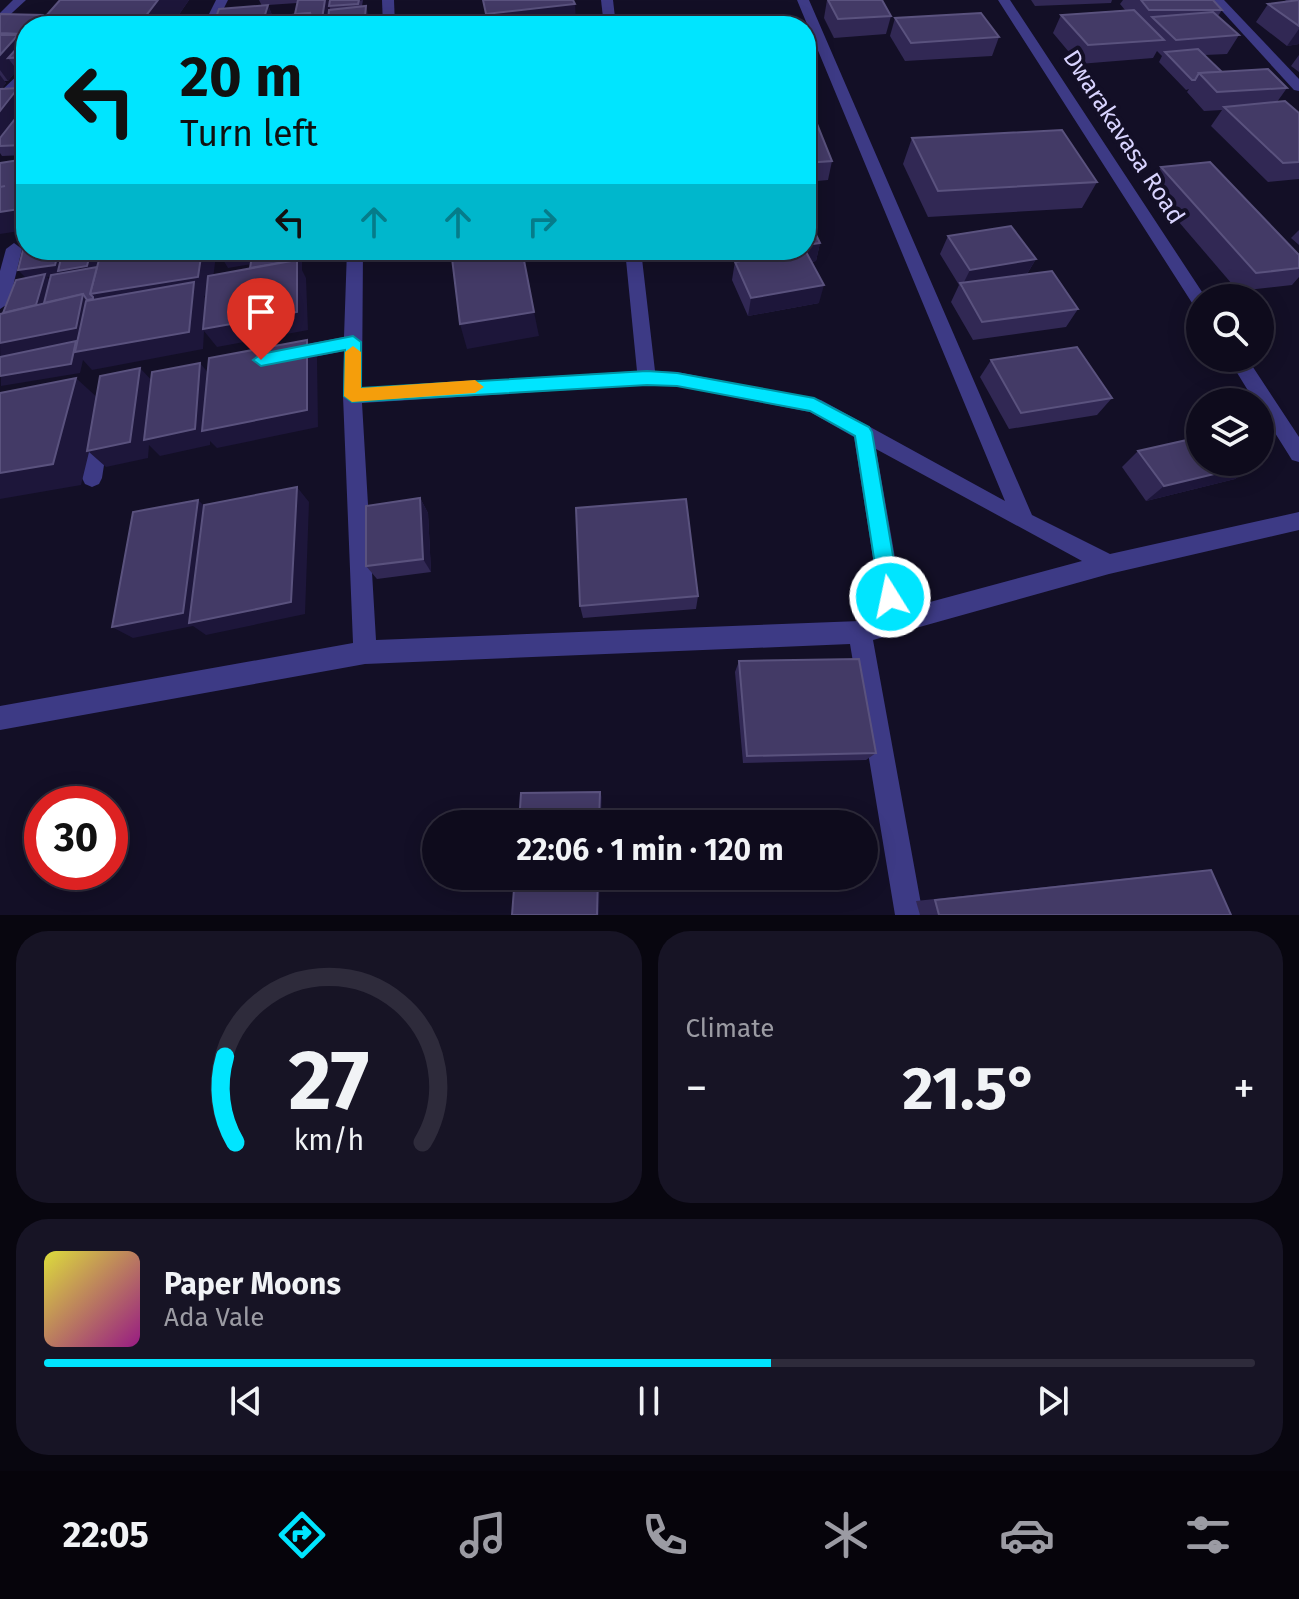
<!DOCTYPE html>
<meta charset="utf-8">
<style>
:root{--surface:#0e0b1c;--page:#171425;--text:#f1f3f6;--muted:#9b9ba3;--line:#2e2b3b;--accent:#00e5ff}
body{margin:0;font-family:"Fira Sans",sans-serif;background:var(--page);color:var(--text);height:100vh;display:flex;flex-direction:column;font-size:30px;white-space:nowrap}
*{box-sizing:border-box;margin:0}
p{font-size:26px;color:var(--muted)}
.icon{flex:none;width:44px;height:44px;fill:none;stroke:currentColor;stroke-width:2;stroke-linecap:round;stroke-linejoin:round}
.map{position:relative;height:915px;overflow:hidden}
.sheet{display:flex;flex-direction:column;gap:16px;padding:16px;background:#08060f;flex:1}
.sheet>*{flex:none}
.top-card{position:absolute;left:16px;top:16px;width:800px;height:244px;border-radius:32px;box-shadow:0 4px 20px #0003,0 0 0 2px var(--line);background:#00e5ff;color:#111;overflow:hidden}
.controls{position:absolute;left:1186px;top:284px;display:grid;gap:16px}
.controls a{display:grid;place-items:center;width:88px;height:88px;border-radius:50%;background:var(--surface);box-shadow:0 4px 20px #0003,0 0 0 2px var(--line);font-size:40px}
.speed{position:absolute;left:24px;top:786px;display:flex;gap:16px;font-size:40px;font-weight:700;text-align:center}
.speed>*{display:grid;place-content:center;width:104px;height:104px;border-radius:50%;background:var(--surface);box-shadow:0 4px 20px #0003,0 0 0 2px var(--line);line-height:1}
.speed .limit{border:12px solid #d22;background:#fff;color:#111}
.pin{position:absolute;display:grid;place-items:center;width:68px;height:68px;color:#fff;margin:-82px -34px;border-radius:50% 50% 50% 0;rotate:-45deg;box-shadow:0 0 8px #0007}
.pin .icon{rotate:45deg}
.me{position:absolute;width:88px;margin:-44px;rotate:350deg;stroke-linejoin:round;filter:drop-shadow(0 0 6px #0008)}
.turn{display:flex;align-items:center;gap:28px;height:168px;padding:0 32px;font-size:36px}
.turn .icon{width:104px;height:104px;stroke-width:2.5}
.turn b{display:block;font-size:56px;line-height:68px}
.lanes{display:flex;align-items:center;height:76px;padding:0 32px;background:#0003;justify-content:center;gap:40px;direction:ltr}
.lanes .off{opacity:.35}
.big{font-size:60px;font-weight:700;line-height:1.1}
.sheet .widget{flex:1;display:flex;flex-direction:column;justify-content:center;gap:12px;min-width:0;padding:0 28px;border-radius:32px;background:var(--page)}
.sheet .dial{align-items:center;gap:0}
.dial svg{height:208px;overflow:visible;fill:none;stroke:var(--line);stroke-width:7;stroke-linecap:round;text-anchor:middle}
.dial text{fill:var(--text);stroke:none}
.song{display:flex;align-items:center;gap:24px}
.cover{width:96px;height:96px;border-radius:12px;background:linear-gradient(135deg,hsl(60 70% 55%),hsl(310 70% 35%))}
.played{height:8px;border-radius:4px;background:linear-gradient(90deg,var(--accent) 60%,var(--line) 60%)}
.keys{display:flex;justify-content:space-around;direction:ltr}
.heat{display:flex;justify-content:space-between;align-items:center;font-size:44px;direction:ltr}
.sheet .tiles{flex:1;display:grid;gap:16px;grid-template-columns:1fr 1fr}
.widget:last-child{grid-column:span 2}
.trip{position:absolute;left:422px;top:810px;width:456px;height:80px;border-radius:40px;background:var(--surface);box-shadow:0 4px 20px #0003,0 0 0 2px var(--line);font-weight:700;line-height:80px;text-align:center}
.tabs{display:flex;height:128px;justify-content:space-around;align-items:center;background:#06040b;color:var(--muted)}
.tabs .icon{width:56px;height:56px}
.tabs .selected{color:var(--accent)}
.tabs b{font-size:36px;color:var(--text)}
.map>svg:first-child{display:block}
</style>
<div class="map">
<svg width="1299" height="915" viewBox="0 0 1299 915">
<rect width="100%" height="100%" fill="#130f26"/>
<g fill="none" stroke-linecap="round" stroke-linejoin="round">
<g fill="#3d3a85" fill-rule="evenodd">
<polygon points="13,0 26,0 0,24 0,13"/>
<polygon points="216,0 228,0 215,26 203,26"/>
<polygon points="382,0 394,0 395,26 383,26"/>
<polygon points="601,0 613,0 616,26 604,26"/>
<path d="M 797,0 L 809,0 L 1032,515 L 1110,554 L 1299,512 L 1299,530 L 1109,574 L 873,640 L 923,915 L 895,915 L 850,644 L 365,664 L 0,730 L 0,706 L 353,643 L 343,396 L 344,351 L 287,362 L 278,355 L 287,348 L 344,337 L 347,250 L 363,250 L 362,388 L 637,371 L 625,250 L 641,250 L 655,371 L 677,372 L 821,400 L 1005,501 ZM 647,385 L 677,386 L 810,412 L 854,437 L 882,615 L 860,621 L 376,640 L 362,403 ZM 876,449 L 1082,561 L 904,609 Z"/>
<polygon points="998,0 1010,0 1206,298 1200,298 1200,308 1194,306"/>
<polygon points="1212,0 1224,0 1299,79 1299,91 1294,90"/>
<polygon points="26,67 26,79 0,104 0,92"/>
<polygon points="14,243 22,249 9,303 0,309 0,271 6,249"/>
<polygon points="1228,358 1247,358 1299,437 1299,462 1292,460 1260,409 1260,402 1255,402"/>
<polygon points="99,425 106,427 109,433 102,478 99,484 92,487 85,484 82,478 89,433 92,427"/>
</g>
</g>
<g fill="#312854" fill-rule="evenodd">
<polygon points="189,0 171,26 26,26 26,82 17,70 8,81 4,81 6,83 2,88 26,98 26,155 2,156 0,153 0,14 44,18"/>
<path d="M 259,0 L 328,0 L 329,3 L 326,24 L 329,24 L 328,21 L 330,9 L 329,6 L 363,0 L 362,6 L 369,16 L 368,26 L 216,26 L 214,23 L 262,6 ZM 297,3 L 295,14 L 271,17 L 272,15 L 268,5 Z"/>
<polygon points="827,0 891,16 886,34 834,38 824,18"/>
<polygon points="1031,0 1112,0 1111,3 1035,6"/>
<polygon points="1123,0 1213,0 1222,10 1218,16 1239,35 1227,54 1205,55 1222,72 1287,88 1277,102 1299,113 1299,179 1268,182 1211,126 1222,110 1204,111 1187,92 1189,89 1186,90 1159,62 1162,56 1157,51 1153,58 1079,64 1053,33 1061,15 1125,10 1120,4"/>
<polygon points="1285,0 1299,0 1299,44 1287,46 1256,22 1268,4 1287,2"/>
<polygon points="895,18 999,37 992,56 905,61 890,36"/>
<polygon points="1299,55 1299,72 1291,66"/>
<polygon points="806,125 832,161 828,180 806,182"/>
<polygon points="912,138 1097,182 1082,208 928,217 903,164"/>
<polygon points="1161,167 1299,255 1299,277 1292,285 1238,291 1148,186"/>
<polygon points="1299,230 1299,245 1291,238"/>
<polygon points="948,236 1036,259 1027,274 1078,309 1066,327 973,340 951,302 959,285 940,254"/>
<polygon points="820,243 816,261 811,262 819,303 748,316 732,280 735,261 730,250 806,250"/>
<polygon points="991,360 1112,398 1097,415 1009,429 980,377"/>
<polygon points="1138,451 1255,464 1235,479 1146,501 1122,467"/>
<polygon points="420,498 428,513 431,572 377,579 366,566"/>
<polygon points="698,596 696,609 583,618 580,606"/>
<polygon points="739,661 876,753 866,760 743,763 735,672"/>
<polygon points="1176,873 1231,915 920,915 916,901"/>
</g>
<g fill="#1d163a">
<polygon points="158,0 189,0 171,26 138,26"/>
<polygon points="325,0 328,0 329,3 326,26 325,26 322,19"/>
<polygon points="575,4 576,22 545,26 488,26 486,14"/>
<polygon points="268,5 272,15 268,26 263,20"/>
<polygon points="366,6 369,16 368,26 365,17"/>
<polygon points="310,13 315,26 309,26"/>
<polygon points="42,15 49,26 31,26"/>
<polygon points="1299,29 1299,44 1287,46"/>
<polygon points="18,35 26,46 8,58 17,70 8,81 0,70 0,55"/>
<polygon points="0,75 6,83 0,91"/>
<polygon points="18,88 26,98 26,115 0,146 0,111"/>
<polygon points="26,208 26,230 0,234 0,212"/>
<polygon points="820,243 816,261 740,273 743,254 770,250 806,250 806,245"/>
<polygon points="59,250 200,250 95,275 61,275 47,277 54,284 83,294 90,294 202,250 212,250 216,255 211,295 204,296 207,300 297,256 228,268 222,258 270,250 302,250 302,270 306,278 308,330 217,347 204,331 203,349 92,370 83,360 80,373 1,386 0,343 35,311 28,280 18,270"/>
<polygon points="1036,259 1025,277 961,288 970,270"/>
<polygon points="824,285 819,303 748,316 751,298"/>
<polygon points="534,312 539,336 467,349 460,324"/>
<polygon points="307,340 317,358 318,427 217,448 210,441 210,445 160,456 149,445 148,458 106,467 89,452 81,485 0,499 0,473 76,378 101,401 140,368 156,385 200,363 214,380"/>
<polygon points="1256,464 1235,479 1146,501 1164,486"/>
<polygon points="297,487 309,502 305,614 206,635 193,626 133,638 112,627 198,500 214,515"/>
<polygon points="420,498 428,513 431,572 423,559"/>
<polygon points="600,792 602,797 601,824 599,824"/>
<polygon points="598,876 600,876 599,915 597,915"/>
</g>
<g fill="#433a66" stroke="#5a527e" stroke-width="2">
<polygon points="60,0 158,0 138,26 37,26"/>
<polygon points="298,0 325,0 322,19 313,20 310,13 295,14"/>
<polygon points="330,0 359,0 358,4 329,6"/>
<polygon points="483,0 573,0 575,4 486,14"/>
<polygon points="828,0 882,0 891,16 838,19"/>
<polygon points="1141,0 1213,0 1222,10 1149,10"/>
<polygon points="1299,0 1299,26 1268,4"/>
<polygon points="268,5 264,18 247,20 247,21 214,23 219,9"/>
<polygon points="366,6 365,17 328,21 329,10"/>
<polygon points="1134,10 1164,40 1088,45 1061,15"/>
<polygon points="1213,12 1239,35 1176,40 1152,17"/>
<polygon points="310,13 309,26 246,26 247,20"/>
<polygon points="981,13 999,37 911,43 895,18"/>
<polygon points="0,14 42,15 31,26 26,26 26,31 23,34 0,33"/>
<polygon points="480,16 483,26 421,26 421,24"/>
<polygon points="358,21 358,26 323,26 324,25"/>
<polygon points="0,35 18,35 0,55"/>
<polygon points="26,38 26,57 8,58"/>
<polygon points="1198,49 1222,72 1199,73 1195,80 1192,80 1165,52"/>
<polygon points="1268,69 1287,88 1217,92 1199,73"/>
<polygon points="18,88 0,111 0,89"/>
<polygon points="1285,101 1299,113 1299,162 1283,163 1224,107"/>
<polygon points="26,105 26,141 23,145 0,146 0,138"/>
<polygon points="817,124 832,161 806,163 806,125"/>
<polygon points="1062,130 1097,182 938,191 912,138"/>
<polygon points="26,159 26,208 0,212 0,187 5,186 0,187 0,163"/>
<polygon points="1210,162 1299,255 1299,268 1256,273 1161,167"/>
<polygon points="806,214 820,243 806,245"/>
<polygon points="1011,226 1036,259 970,270 948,236"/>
<polygon points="26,249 59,250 55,265 18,270 23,250"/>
<polygon points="63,250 91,250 87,266 58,271"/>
<polygon points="116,250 202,250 198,277 90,294 101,252"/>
<polygon points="222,250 270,250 222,258"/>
<polygon points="290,250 298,250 297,261 297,260 250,268 252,256"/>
<polygon points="451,250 522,250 534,312 460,324"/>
<polygon points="741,250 770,250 743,254"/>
<polygon points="801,250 805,250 824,285 751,298 735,262"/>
<polygon points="297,260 297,312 203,329 208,276"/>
<polygon points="97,267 90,294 93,297 93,299 87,300 83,294 44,303 51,275"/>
<polygon points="1052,271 1078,309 982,322 960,283"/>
<polygon points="45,274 36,305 3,313 16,280"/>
<polygon points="194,282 189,332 75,352 86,301"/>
<polygon points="83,294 76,328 0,343 0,314"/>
<polygon points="307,340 307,410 202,431 209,358"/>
<polygon points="76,341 71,364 0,376 0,357"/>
<polygon points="1077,347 1112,398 1021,413 991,360"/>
<polygon points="200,363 195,429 144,440 152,372"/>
<polygon points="140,368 130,442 87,451 100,376"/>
<polygon points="76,378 53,464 0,473 0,393"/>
<polygon points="1200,437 1200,462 1254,462 1256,464 1164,486 1138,451"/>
<polygon points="297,487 291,602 189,623 204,505"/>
<polygon points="420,498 423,559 366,566 366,506"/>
<polygon points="686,499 698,596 580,606 576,508"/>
<polygon points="198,500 183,613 112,627 133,512"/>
<polygon points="859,659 876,753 747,756 739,661"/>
<polygon points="600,792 599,824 519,824 521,793"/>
<polygon points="1211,870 1231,915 939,915 935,900"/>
<polygon points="515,876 598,876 597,915 512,915"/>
</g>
<polygon fill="#00e5ff" stroke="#0095a6" stroke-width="2" points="353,336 361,342 361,388 647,371 677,373 814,398 869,427 872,432 900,597 897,604 890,606 883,604 880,597 855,436 810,411 677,386 647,385 352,402 344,396 345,350 261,366 253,360 261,354"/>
<polygon fill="#f59e0b" points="353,346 361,352 361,388 475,380 484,387 475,393 352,402 344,396 345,352"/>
<g text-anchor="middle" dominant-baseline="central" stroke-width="8" stroke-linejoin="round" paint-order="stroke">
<g font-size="24" fill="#d9d4ff" stroke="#130f26">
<text transform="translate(1124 137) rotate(57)">Dwarakavasa Road</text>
</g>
</g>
</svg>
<div class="controls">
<a><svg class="icon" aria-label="search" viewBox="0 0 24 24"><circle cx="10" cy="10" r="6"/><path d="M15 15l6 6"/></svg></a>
<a><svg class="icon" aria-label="layers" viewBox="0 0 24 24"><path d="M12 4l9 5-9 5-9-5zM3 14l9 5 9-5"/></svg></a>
</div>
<div class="speed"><div class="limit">30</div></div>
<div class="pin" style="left:261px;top:360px;background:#d93025"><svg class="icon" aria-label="arrive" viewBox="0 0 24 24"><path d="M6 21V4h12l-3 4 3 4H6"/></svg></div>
<svg class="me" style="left:890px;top:597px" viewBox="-20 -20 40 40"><circle r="17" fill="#00e5ff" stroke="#fff" stroke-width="3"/><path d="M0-11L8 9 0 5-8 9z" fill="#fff"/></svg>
<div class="trip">22:06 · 1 min · 120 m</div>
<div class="top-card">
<div class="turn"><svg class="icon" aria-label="left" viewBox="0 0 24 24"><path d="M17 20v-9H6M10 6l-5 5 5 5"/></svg><div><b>20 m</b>Turn left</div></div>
<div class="lanes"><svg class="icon" aria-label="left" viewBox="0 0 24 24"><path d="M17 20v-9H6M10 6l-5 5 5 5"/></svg><svg class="icon off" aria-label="ahead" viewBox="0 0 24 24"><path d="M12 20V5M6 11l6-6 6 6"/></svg><svg class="icon off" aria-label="ahead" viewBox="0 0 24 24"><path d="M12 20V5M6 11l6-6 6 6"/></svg><svg class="icon off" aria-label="right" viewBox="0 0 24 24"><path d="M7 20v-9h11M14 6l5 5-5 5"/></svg></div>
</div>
</div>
<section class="sheet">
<div class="tiles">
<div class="widget dial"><svg viewBox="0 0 100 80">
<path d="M14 69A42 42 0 1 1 86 69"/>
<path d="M14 69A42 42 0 0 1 10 36" stroke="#00e5ff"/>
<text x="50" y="56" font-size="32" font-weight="700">27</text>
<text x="50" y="72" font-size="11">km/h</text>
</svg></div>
<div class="widget"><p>Climate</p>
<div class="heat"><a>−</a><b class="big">21.5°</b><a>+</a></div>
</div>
<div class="widget">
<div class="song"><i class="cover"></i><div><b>Paper Moons</b><p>Ada Vale</p></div></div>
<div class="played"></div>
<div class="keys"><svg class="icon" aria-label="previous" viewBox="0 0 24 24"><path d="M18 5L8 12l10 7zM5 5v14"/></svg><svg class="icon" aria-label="pause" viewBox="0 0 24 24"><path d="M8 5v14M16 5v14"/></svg><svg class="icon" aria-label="next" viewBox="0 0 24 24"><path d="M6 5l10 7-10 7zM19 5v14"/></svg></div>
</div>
</div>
</section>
<nav class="tabs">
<b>22:05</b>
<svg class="icon selected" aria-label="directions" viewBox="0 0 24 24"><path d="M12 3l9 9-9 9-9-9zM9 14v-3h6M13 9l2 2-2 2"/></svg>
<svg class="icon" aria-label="music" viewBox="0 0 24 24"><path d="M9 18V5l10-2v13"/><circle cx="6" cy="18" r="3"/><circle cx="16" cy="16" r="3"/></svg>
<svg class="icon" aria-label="phone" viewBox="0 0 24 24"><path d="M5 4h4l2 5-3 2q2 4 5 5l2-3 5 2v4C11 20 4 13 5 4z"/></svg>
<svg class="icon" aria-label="climate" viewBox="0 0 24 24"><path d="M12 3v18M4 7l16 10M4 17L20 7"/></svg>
<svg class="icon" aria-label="car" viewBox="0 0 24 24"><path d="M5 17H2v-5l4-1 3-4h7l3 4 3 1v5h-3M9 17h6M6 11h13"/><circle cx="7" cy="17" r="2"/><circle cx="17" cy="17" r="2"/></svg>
<svg class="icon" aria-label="filters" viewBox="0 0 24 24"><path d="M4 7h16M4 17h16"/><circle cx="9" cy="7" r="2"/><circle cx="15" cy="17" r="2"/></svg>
</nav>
